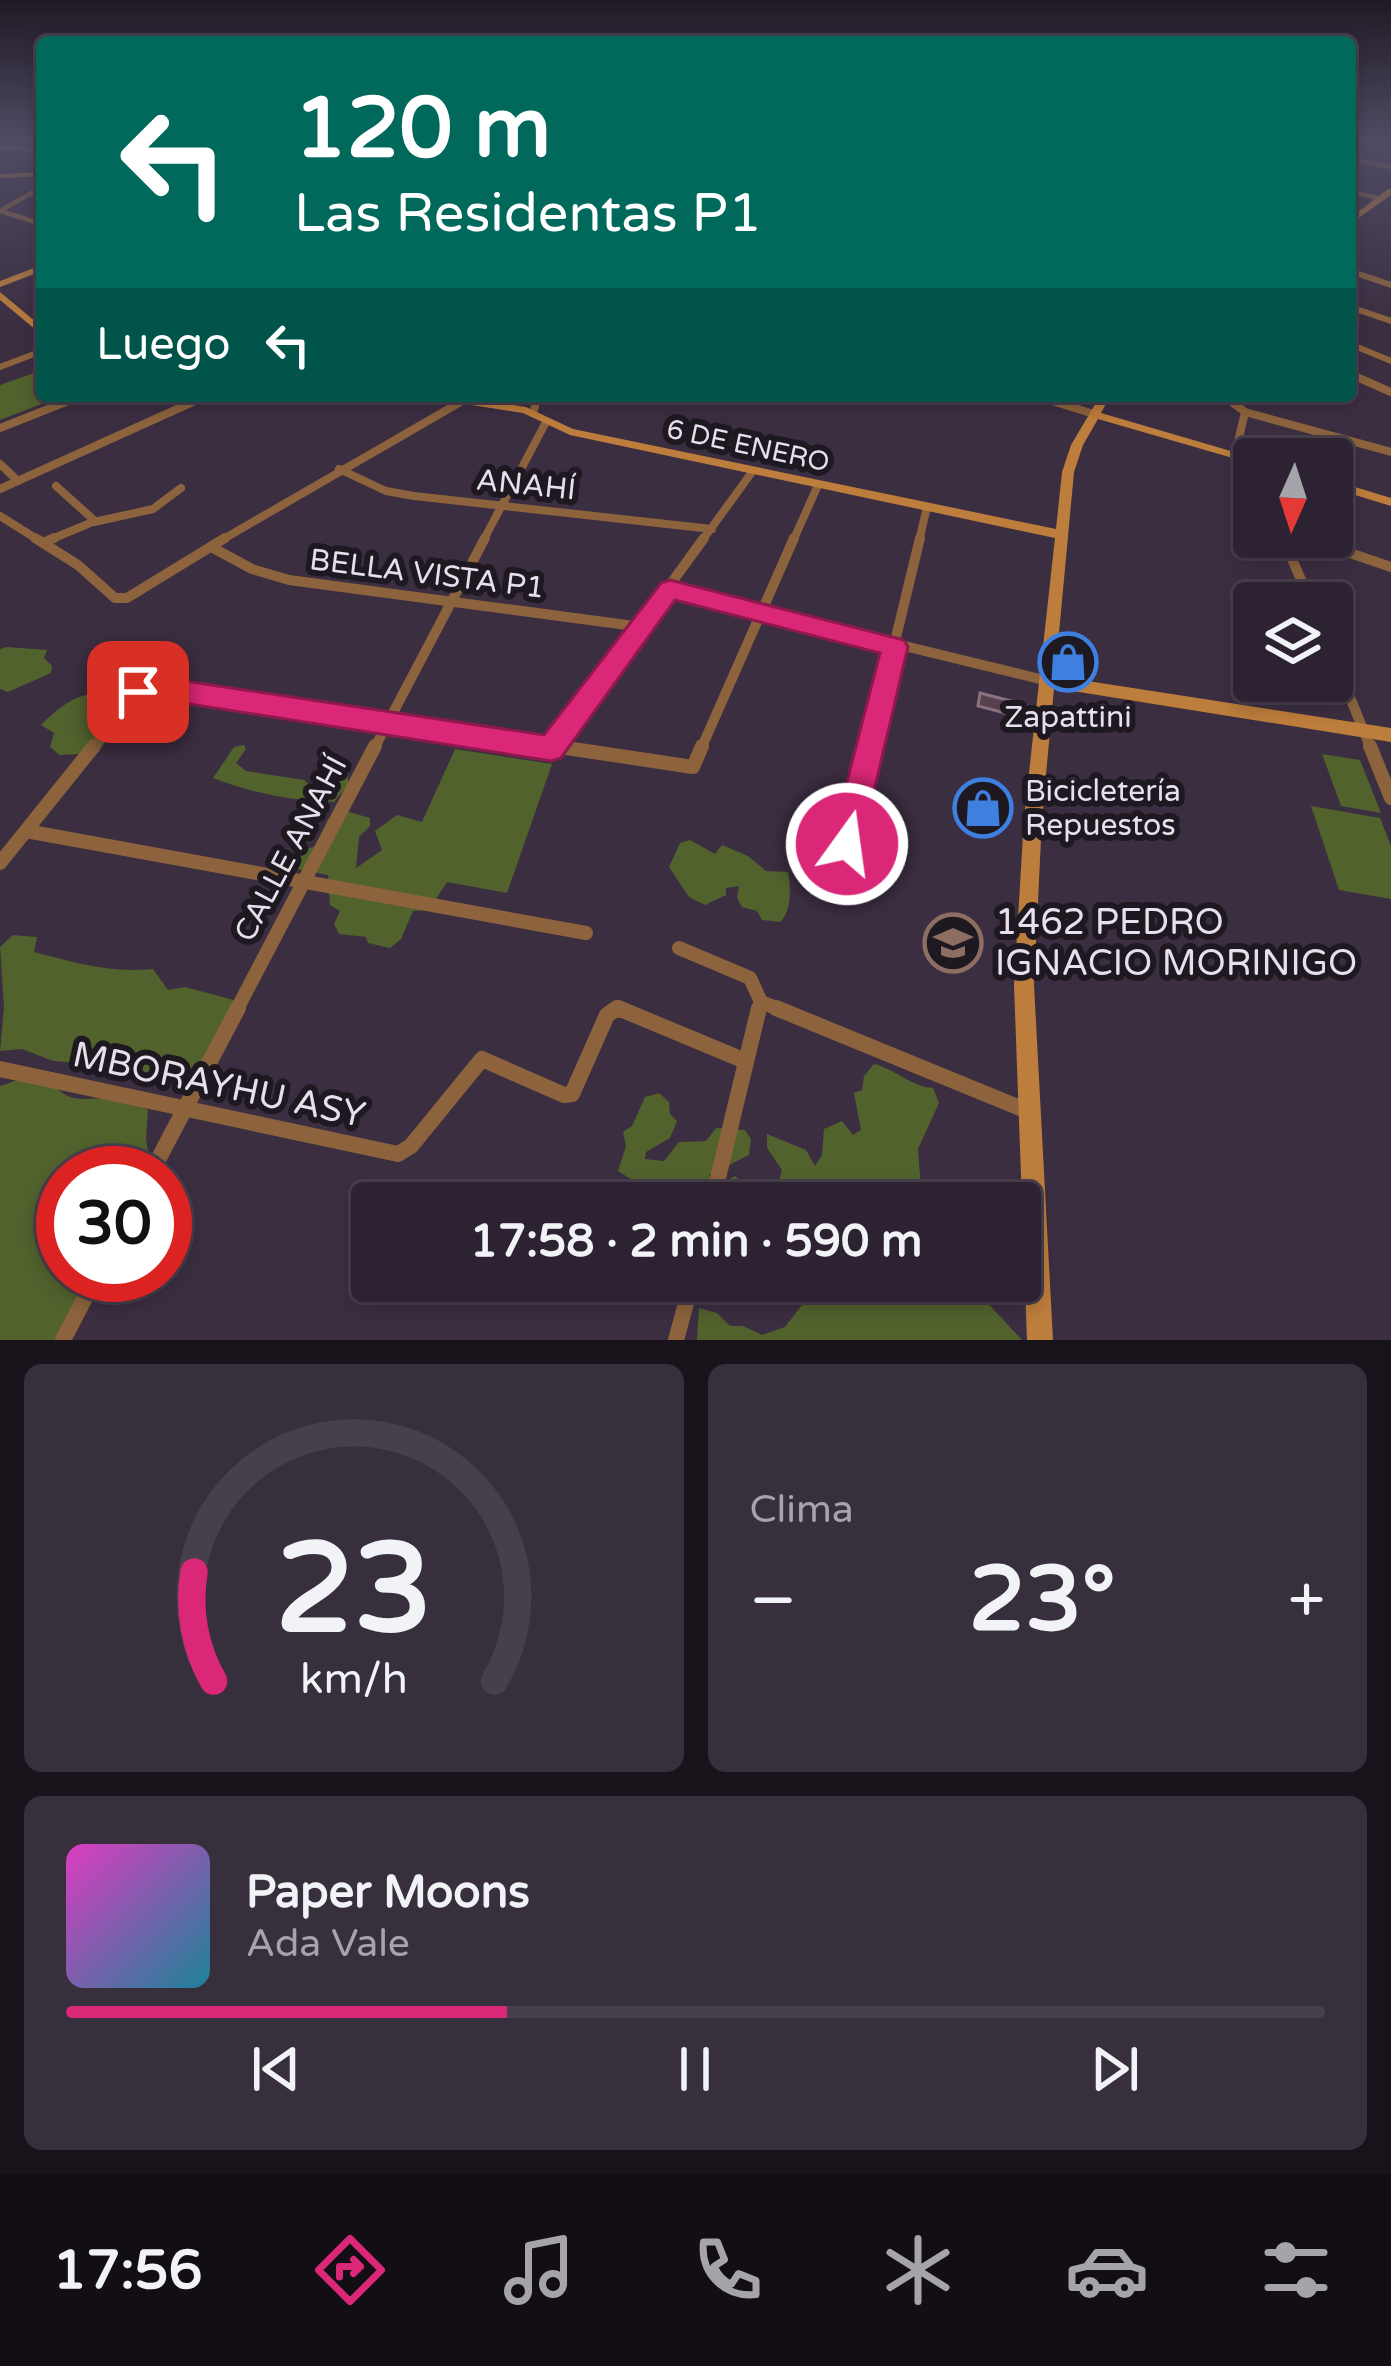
<!DOCTYPE html>
<html lang="es">
<meta charset="utf-8">
<style>
:root{--surface:#2c2231;--page:#382f3d;--text:#f1f3f6;--muted:#a6a4ab;--line:#483f4d;--accent:#db2777}
body{margin:0;font-family:"Varela Round",sans-serif;background:var(--page);color:var(--text);height:100vh;display:flex;flex-direction:column;font-size:45px;white-space:nowrap}
*{box-sizing:border-box;margin:0}
p{font-size:39px;color:var(--muted)}
.icon{flex:none;width:66px;height:66px;fill:none;stroke:currentColor;stroke-width:2;stroke-linecap:round;stroke-linejoin:round}
.map{position:relative;height:1340px;overflow:hidden}
.drawer{display:flex;flex-direction:column;gap:24px;padding:24px;background:#18131b;flex:1}
.drawer>*{flex:none}
.banner{position:absolute;left:36px;top:36px;width:1320px;height:366px;border-radius:12px;box-shadow:0 6px 18px #0003,0 0 0 3px var(--line);background:#00695c;color:#fff;overflow:hidden}
.needle{width:78px;rotate:183deg}
.fabs{position:absolute;left:1233px;top:438px;display:grid;gap:24px}
.fabs a{display:grid;place-items:center;width:120px;height:120px;border-radius:12px;background:var(--surface);box-shadow:0 6px 18px #0003,0 0 0 3px var(--line);font-size:60px}
.speed{position:absolute;left:36px;top:1146px;display:flex;gap:24px;font-size:60px;font-weight:700;text-align:center}
.speed>*{display:grid;place-content:center;width:156px;height:156px;border-radius:50%;background:var(--surface);box-shadow:0 6px 18px #0003,0 0 0 3px var(--line);line-height:1}
.speed .limit{border:18px solid #d22;background:#fff;color:#111}
.pin{position:absolute;display:grid;place-items:center;width:102px;height:102px;color:#fff;margin:-51px;border-radius:24px;box-shadow:0 6px 18px #0006}
.me{position:absolute;width:132px;margin:-66px;rotate:14deg;stroke-linejoin:round;filter:drop-shadow(0 0 9px #0008)}
.turn{display:flex;align-items:center;gap:42px;height:252px;padding:0 60px;font-size:54px}
.turn .icon{width:156px;height:156px;stroke-width:2.5}
.turn b{display:block;font-size:84px;line-height:102px}
.then{display:flex;align-items:center;height:114px;padding:0 60px;background:#0003;gap:24px;font-size:45px}
.big{font-size:90px;font-weight:800;line-height:1.1}
.drawer .tile{flex:1;display:flex;flex-direction:column;justify-content:center;gap:18px;min-width:0;padding:0 42px;border-radius:18px;background:var(--page)}
.drawer .dial{align-items:center;gap:0}
.dial svg{height:312px;overflow:visible;fill:none;stroke:var(--line);stroke-width:7;stroke-linecap:round;text-anchor:middle}
.dial text{fill:var(--text);stroke:none}
.song{display:flex;align-items:center;gap:36px}
.cover{width:144px;height:144px;border-radius:18px;background:linear-gradient(135deg,hsl(310 70% 55%),hsl(190 70% 35%))}
.played{height:12px;border-radius:6px;background:linear-gradient(90deg,var(--accent) 35%,var(--line) 35%)}
.keys{display:flex;justify-content:space-around;direction:ltr}
.heat{display:flex;justify-content:space-between;align-items:center;font-size:66px;direction:ltr}
.drawer .tiles{flex:1;display:grid;gap:24px;grid-template-columns:1fr 1fr}
.tile:last-child{grid-column:span 2}
.trip{position:absolute;left:351px;top:1182px;width:690px;height:120px;border-radius:12px;background:var(--surface);box-shadow:0 6px 18px #0003,0 0 0 3px var(--line);font-weight:800;line-height:120px;text-align:center}
.menu{display:flex;height:192px;justify-content:space-around;align-items:center;background:#120e14;color:var(--muted)}
.menu .icon{width:84px;height:84px}
.menu .selected{color:var(--accent)}
.menu b{font-size:54px;color:var(--text)}
.map>svg:first-child{display:block}
</style>
<div class="map">
<svg width="1391" height="1340" viewBox="0 0 1391 1340">
<rect width="100%" height="100%" fill="#3b2e41"/>
<g fill="#51622d">
<polygon points="42,370 42,396 62,396 0,420 0,385"/>
<polygon points="7,647 47,650 44,658 52,666 51,673 8,692 0,689 0,649"/>
<path d="M 126,690 L 148,700 L 131,717 L 118,712 L 106,722 L 118,727 L 97,753 L 60,755 L 50,747 L 54,733 L 41,725 C 55,711 72,696 92,694 L 92,704 Z"/>
<path d="M 244,745 L 246,749 L 236,763 L 246,771 L 304,780 L 311,786 L 323,785 L 344,769 L 348,772 L 348,785 L 334,802 C 293,801 252,793 213,778 L 234,747 Z"/>
<path d="M 455,749 L 552,764 L 507,893 L 447,882 L 429,910 L 413,911 L 401,939 L 390,948 L 368,943 L 366,937 L 339,934 L 334,924 L 340,911 L 330,905 L 328,875 L 297,869 L 293,866 C 297,852 303,850 316,846 L 328,819 L 349,812 L 370,818 L 370,826 L 359,837 L 356,868 L 382,850 L 375,831 L 397,815 L 422,822 Z"/>
<polygon points="1322,754 1360,760 1381,813 1341,806"/>
<polygon points="1311,806 1380,818 1391,846 1391,899 1339,890"/>
<path d="M 690,840 L 715,854 L 722,845 L 748,856 L 766,871 L 788,872 C 791,887 792,911 780,922 L 762,920 L 757,911 L 742,907 L 737,898 L 739,886 L 726,888 L 726,895 L 705,905 L 689,897 L 669,867 L 680,843 Z"/>
<path d="M 13,935 L 37,937 L 34,952 C 78,963 107,973 153,969 L 168,990 L 185,987 L 241,1002 L 206,1081 L 119,1078 L 93,1064 L 53,1061 L 22,1049 L 0,1051 L 4,1007 L 0,947 Z"/>
<path d="M 874,1064 C 895,1069 912,1087 933,1088 L 939,1103 L 918,1149 L 922,1203 L 698,1203 L 677,1189 L 661,1198 L 618,1171 L 626,1146 L 623,1132 L 632,1126 L 645,1097 L 659,1093 L 669,1102 L 670,1114 L 677,1121 L 670,1138 L 646,1152 L 645,1159 L 664,1161 L 679,1142 L 706,1141 L 716,1128 L 745,1130 L 751,1139 L 749,1155 L 709,1175 L 716,1186 L 735,1176 L 759,1195 L 775,1196 L 782,1170 L 767,1148 L 767,1134 L 806,1150 L 815,1166 L 822,1155 L 824,1129 L 842,1121 L 853,1135 L 861,1130 L 854,1093 L 862,1090 L 864,1076 Z"/>
<path d="M 18,1080 C 29,1082 46,1084 57,1089 C 62,1092 67,1097 74,1098 C 101,1103 124,1087 148,1110 L 146,1139 L 152,1173 L 63,1173 L 63,1275 L 123,1275 L 111,1289 L 83,1301 L 67,1340 L 0,1340 L 0,1086 Z"/>
<polygon points="798,1281 957,1281 965,1293 982,1297 1022,1340 697,1340 699,1308 717,1313 730,1326 743,1326 762,1335 785,1327 802,1305"/>
</g>
<g fill="#57414e" stroke="#8a717f" stroke-width="3">
<polygon points="980,693 1026,705 1024,718 978,706"/>
<polygon points="962,794 1006,807 1004,822 959,808"/>
</g>
<g fill="none" stroke-linecap="round" stroke-linejoin="round">
<g stroke="#8c633d" stroke-width="4.5">
<polyline points="1350,159 1391,167"/>
<polyline points="1350,192 1378,198"/>
<polyline points="0,211 42,187"/>
<polyline points="0,211 42,224"/>
</g>
<g stroke="#8c633d" stroke-width="6">
<polyline points="1350,271 1391,285"/>
<polyline points="1350,307 1391,321"/>
<polyline points="1350,344 1391,361"/>
<polyline points="0,367 42,351"/>
<polyline points="1350,374 1355,376"/>
</g>
<g stroke="#8c633d" stroke-width="8">
<polyline points="1350,374 1391,392"/>
<polyline points="1036,396 1094,414"/>
<polyline points="1234,396 1233,403 1245,412 1235,455"/>
<polyline points="1245,412 1391,452"/>
<polyline points="533,413 538,396"/>
<polyline points="0,428 81,396"/>
<polyline points="0,464 18,481"/>
<polyline points="339,469 386,491 414,496 712,529"/>
<polyline points="0,489 206,396"/>
<polyline points="0,516 40,541"/>
<polyline points="94,522 153,509 181,488"/>
<polyline points="1282,537 1284,541"/>
<polyline points="1302,537 1314,541"/>
<polyline points="47,541 95,521 56,486"/>
<polyline points="220,541 464,400"/>
<polyline points="483,541 546,422"/>
<polyline points="702,541 752,472"/>
<polyline points="793,541 818,485"/>
<polyline points="919,541 927,507"/>
</g>
<g stroke="#8c633d" stroke-width="10">
<polyline points="35,538 78,565 115,598 127,598 225,538"/>
<polyline points="1283,538 1311,603"/>
<polyline points="1306,538 1391,567"/>
<polyline points="43,543 54,538"/>
<polyline points="213,548 252,569 289,580 642,627"/>
<polyline points="670,589 1048,681"/>
<polyline points="1332,653 1371,749"/>
<polyline points="92,749 138,692 152,687 573,749"/>
<polyline points="374,749 485,538"/>
<polyline points="551,749 704,538"/>
<polyline points="701,749 794,538"/>
<polyline points="869,749 920,538"/>
</g>
<g stroke="#8c633d" stroke-width="14">
<polyline points="553,746 693,767 702,746"/>
<polyline points="1370,746 1391,798"/>
<polyline points="26,831 586,933"/>
<polyline points="847,844 870,746"/>
<polyline points="0,863 94,746"/>
<polyline points="679,948 750,978 761,1002 759,1011"/>
<polyline points="761,1002 784,1011"/>
<polyline points="236,1011 375,746"/>
<polyline points="612,1011 625,1011"/>
</g>
<g stroke="#8c633d" stroke-width="16">
<polyline points="618,1008 743,1060"/>
<polyline points="776,1008 1030,1112"/>
<polyline points="0,1069 398,1154 411,1146 482,1059 564,1095 572,1094 607,1015 617,1008"/>
<polyline points="151,1173 238,1008"/>
<polyline points="712,1203 759,1008"/>
<polyline points="63,1340 97,1275"/>
<polyline points="676,1340 692,1281"/>
</g>
<g fill="#bd7d3c" fill-rule="evenodd">
<polygon points="0,146 42,148 42,152 0,150"/>
<polygon points="42,172 42,176 0,178 0,174"/>
<polygon points="1388,189 1391,189 1391,195 1350,224 1350,218"/>
<polygon points="42,265 42,271 0,287 0,281"/>
<polygon points="0,292 42,327 42,335 0,300"/>
<polygon points="428,396 454,396 526,407 573,429 1056,529 1062,472 1071,445 1100,396 1110,396 1101,413 1258,459 1254,459 1254,465 1250,463 1098,419 1083,445 1074,472 1055,676 1391,728 1391,742 1054,688 1042,818 1034,985 1053,1340 1027,1340 1014,985 1024,818 1055,538 570,435 523,413 433,399"/>
<polygon points="1332,480 1391,498 1391,506 1332,488"/>
</g>
</g>
<linearGradient id="sky" x2="0" y2="1"><stop stop-color="#201924"/><stop offset="0.43" stop-color="#4f4c65"/><stop offset="1" stop-color="#4f4c65" stop-opacity="0"/></linearGradient>
<rect width="1391" height="327" fill="url(#sky)"/>
<polygon fill="#db2777" stroke="#8e194d" stroke-width="3" points="670,580 904,640 908,647 859,855 847,859 836,855 831,844 880,653 675,600 561,758 551,761 152,698 138,703 128,700 124,692 128,684 152,676 544,735 661,583"/>
<defs>
<g id="shop-ring" transform="scale(3)"><circle r="9.5" fill="#1e1921" stroke="#3f7fe0" stroke-width="1.5"/><path d="M-5-2.5h2.3a2.7 3.5 0 0 1 5.4 0H5L5.5 6h-11ZM-1.5-2.5h3a1.5 2.3 0 0 0-3 0Z" fill="#3f7fe0"/></g>
<g id="school-ring" transform="scale(3)"><circle r="9.5" fill="#1e1921" stroke="#8d6e63" stroke-width="1.5"/><path d="M0-5L7-2L0 1L-7-2ZM-4 1L0 2.5L4 1V4Q0 6-4 4Z" fill="#8d6e63"/></g>
</defs>
<g fill-rule="evenodd">
<use href="#shop-ring" x="1068" y="662"/>
<use href="#shop-ring" x="983" y="808"/>
<use href="#school-ring" x="953" y="943"/>
</g>
<g text-anchor="middle" dominant-baseline="central" stroke-width="12" stroke-linejoin="round" paint-order="stroke">
<g font-size="27" fill="#e7dfeb" stroke="#1e1921">
<text transform="translate(748 446) rotate(12)">6 DE ENERO</text>
</g>
<g font-size="30" fill="#e7dfeb" stroke="#1e1921">
<text transform="translate(526 485) rotate(6)">ANAHÍ</text>
<text transform="translate(427 574) rotate(7)">BELLA VISTA P1</text>
<text transform="translate(291 849) rotate(-62)">CALLE ANAHÍ</text>
</g>
<g font-size="30" fill="#e7dfeb" stroke="#1e1921">
<text x="1068" y="717">Zapattini</text>
<text x="1025" y="791" text-anchor="start">Bicicletería<tspan x="1025" dy="34">Repuestos</tspan></text>
</g>
<g font-size="36" fill="#e7dfeb" stroke="#1e1921" text-anchor="start">
<text x="995" y="922">1462 PEDRO<tspan x="995" dy="41">IGNACIO MORINIGO</tspan></text>
</g>
<g font-size="36" fill="#e7dfeb" stroke="#1e1921">
<text transform="translate(219 1085) rotate(12)">MBORAYHU ASY</text>
</g>
</g>
</svg>
<div class="fabs">
<a><svg class="needle" viewBox="-14 -14 28 28"><path d="M0-13l5 13h-10z" fill="#e53935"/><path d="M0 13l5-13h-10z" fill="#a6a4ab"/></svg></a>
<a><svg class="icon" aria-label="layers" viewBox="0 0 24 24"><path d="M12 4l9 5-9 5-9-5zM3 14l9 5 9-5"/></svg></a>
</div>
<div class="speed"><div class="limit">30</div></div>
<div class="pin" style="left:138px;top:692px;background:#d93025"><svg class="icon" aria-label="arrive" viewBox="0 0 24 24"><path d="M6 21V4h12l-3 4 3 4H6"/></svg></div>
<svg class="me" style="left:847px;top:844px" viewBox="-20 -20 40 40"><circle r="17" fill="#db2777" stroke="#fff" stroke-width="3"/><path d="M0-11L8 9 0 5-8 9z" fill="#fff"/></svg>
<div class="trip">17:58 · 2 min · 590 m</div>
<div class="banner">
<div class="turn"><svg class="icon" aria-label="left" viewBox="0 0 24 24"><path d="M17 20v-9H6M10 6l-5 5 5 5"/></svg><div><b>120 m</b>Las Residentas P1</div></div>
<div class="then">Luego<svg class="icon" aria-label="left" viewBox="0 0 24 24"><path d="M17 20v-9H6M10 6l-5 5 5 5"/></svg></div>
</div>
</div>
<section class="drawer">
<div class="tiles">
<div class="tile dial"><svg viewBox="0 0 100 80">
<path d="M14 69A42 42 0 1 1 86 69"/>
<path d="M14 69A42 42 0 0 1 9 41" stroke="#db2777"/>
<text x="50" y="56" font-size="32" font-weight="700">23</text>
<text x="50" y="72" font-size="11">km/h</text>
</svg></div>
<div class="tile"><p>Clima</p>
<div class="heat"><a>−</a><b class="big">23°</b><a>+</a></div>
</div>
<div class="tile">
<div class="song"><i class="cover"></i><div><b>Paper Moons</b><p>Ada Vale</p></div></div>
<div class="played"></div>
<div class="keys"><svg class="icon" aria-label="previous" viewBox="0 0 24 24"><path d="M18 5L8 12l10 7zM5 5v14"/></svg><svg class="icon" aria-label="pause" viewBox="0 0 24 24"><path d="M8 5v14M16 5v14"/></svg><svg class="icon" aria-label="next" viewBox="0 0 24 24"><path d="M6 5l10 7-10 7zM19 5v14"/></svg></div>
</div>
</div>
</section>
<nav class="menu">
<b>17:56</b>
<svg class="icon selected" aria-label="directions" viewBox="0 0 24 24"><path d="M12 3l9 9-9 9-9-9zM9 14v-3h6M13 9l2 2-2 2"/></svg>
<svg class="icon" aria-label="music" viewBox="0 0 24 24"><path d="M9 18V5l10-2v13"/><circle cx="6" cy="18" r="3"/><circle cx="16" cy="16" r="3"/></svg>
<svg class="icon" aria-label="phone" viewBox="0 0 24 24"><path d="M5 4h4l2 5-3 2q2 4 5 5l2-3 5 2v4C11 20 4 13 5 4z"/></svg>
<svg class="icon" aria-label="climate" viewBox="0 0 24 24"><path d="M12 3v18M4 7l16 10M4 17L20 7"/></svg>
<svg class="icon" aria-label="car" viewBox="0 0 24 24"><path d="M5 17H2v-5l4-1 3-4h7l3 4 3 1v5h-3M9 17h6M6 11h13"/><circle cx="7" cy="17" r="2"/><circle cx="17" cy="17" r="2"/></svg>
<svg class="icon" aria-label="filters" viewBox="0 0 24 24"><path d="M4 7h16M4 17h16"/><circle cx="9" cy="7" r="2"/><circle cx="15" cy="17" r="2"/></svg>
</nav>
